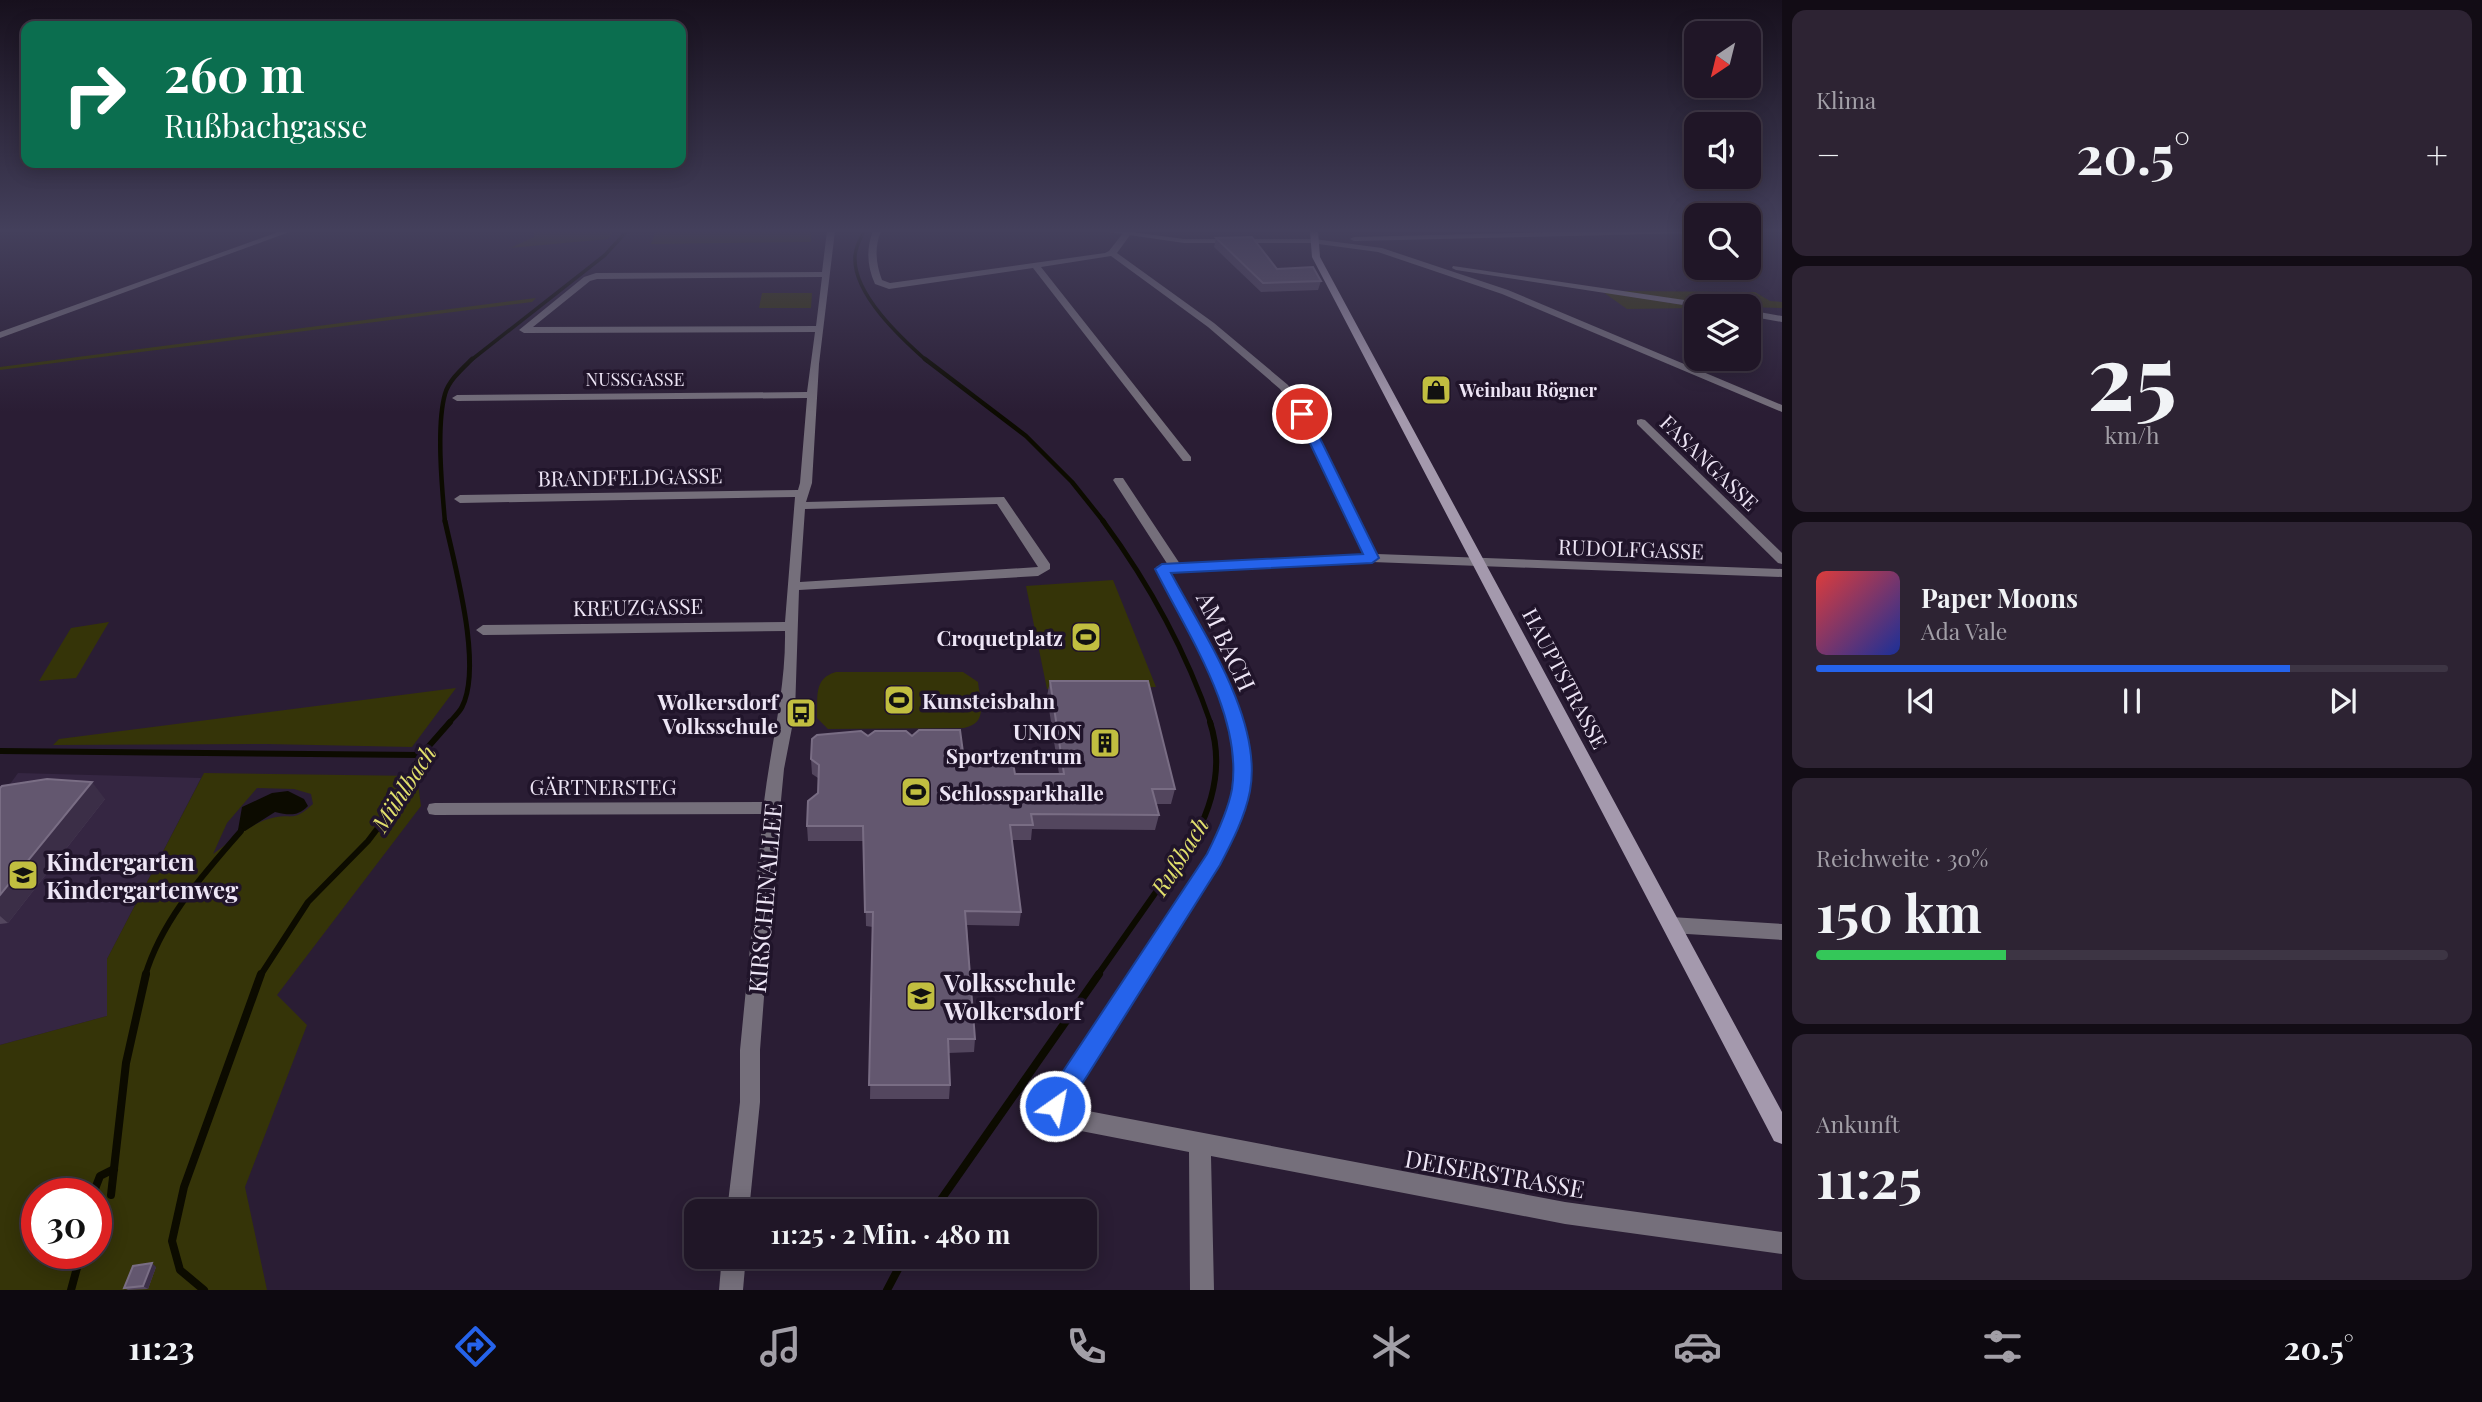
<!DOCTYPE html>
<html lang="de">
<meta charset="utf-8">
<style>
:root{--surface:#201627;--page:#2d2333;--text:#f1f3f6;--muted:#a29fa7;--line:#3d3544;--accent:#2563eb}
body{margin:0;font-family:"Playfair Display",serif;background:var(--page);color:var(--text);height:100vh;display:flex;flex-direction:column;font-size:26px;white-space:nowrap}
*{box-sizing:border-box;margin:0}
p{font-size:23px;color:var(--muted)}
.icon{flex:none;width:38px;height:38px;fill:none;stroke:currentColor;stroke-width:2;stroke-linecap:round;stroke-linejoin:round}
.map{position:relative;flex:1;overflow:hidden}
.panel{display:flex;flex-direction:column;gap:10px;padding:10px;background:#120c15;width:700px}
.panel>*{flex:none}
.hud{position:absolute;left:21px;top:21px;width:665px;height:147px;border-radius:14px;box-shadow:0 4px 18px #0003,0 0 0 2px var(--line);background:#0b6e4f;color:#fff;overflow:hidden}
.needle{width:46px;rotate:215deg}
.tools{position:absolute;left:1684px;top:21px;display:grid;gap:14px}
.tools a{display:grid;place-items:center;width:77px;height:77px;border-radius:14px;background:var(--surface);box-shadow:0 4px 18px #0003,0 0 0 2px var(--line);font-size:35px}
.speed{position:absolute;left:21px;top:1178px;display:flex;gap:14px;font-size:35px;font-weight:700;text-align:center}
.speed>*{display:grid;place-content:center;width:91px;height:91px;border-radius:50%;background:var(--surface);box-shadow:0 4px 18px #0003,0 0 0 2px var(--line);line-height:1}
.speed .limit{border:10px solid #d22;background:#fff;color:#111}
.pin{position:absolute;display:grid;place-items:center;width:60px;height:60px;color:#fff;margin:-30px;border:4px solid #fff;border-radius:50%;box-shadow:0 2px 7px #0007}
.me{position:absolute;width:77px;margin:-38px;rotate:33deg;stroke-linejoin:round;filter:drop-shadow(0 0 5px #0008)}
.turn{display:flex;align-items:center;gap:24px;height:147px;padding:0 28px;font-size:32px}
.turn .icon{width:91px;height:91px;stroke-width:2.5}
.turn b{display:block;font-size:49px;line-height:60px}
.big{font-size:52px;font-weight:700;line-height:1.1}
.panel .widget{flex:1;display:flex;flex-direction:column;justify-content:center;gap:10px;min-width:0;padding:0 24px;border-radius:14px;background:var(--page)}
.panel .dial{align-items:center;gap:0}
.dial b{font-size:91px;line-height:1}
.song{display:flex;align-items:center;gap:21px}
.cover{width:84px;height:84px;border-radius:10px;background:linear-gradient(135deg,hsl(0 70% 55%),hsl(230 70% 35%))}
.played{height:7px;border-radius:4px;background:linear-gradient(90deg,var(--accent) 75%,var(--line) 75%)}
.keys{display:flex;justify-content:space-around;direction:ltr}
.heat{display:flex;justify-content:space-between;align-items:center;font-size:38px;direction:ltr}
.charge{height:10px;border-radius:5px;background:linear-gradient(90deg,#34c759 30%,var(--line) 0)}
.trip{position:absolute;left:684px;top:1199px;width:413px;height:70px;border-radius:14px;background:var(--surface);box-shadow:0 4px 18px #0003,0 0 0 2px var(--line);font-weight:700;line-height:70px;text-align:center}
.dock{display:flex;height:112px;justify-content:space-around;align-items:center;background:#0d0910;color:var(--muted)}
.dock .icon{width:49px;height:49px}
.dock .selected{color:var(--accent)}
.dock b{font-size:32px;color:var(--text)}
main{display:flex;flex:1;min-height:0}
.map>svg:first-child{display:block}
</style>
<main>
<div class="map">
<svg width="1782" height="1290" viewBox="0 0 1782 1290">
<rect width="100%" height="100%" fill="#2a1d34"/>
<polygon fill="#352642" points="18,773 201,778 107,959 107,1016 0,1045 0,798"/>
<g fill="#353408" fill-rule="evenodd">
<polygon points="534,231 613,231 608,239 510,248 534,237"/>
<polygon points="656,231 811,231 811,242 651,244"/>
<polygon points="1619,291 1755,292 1770,301 1782,302 1782,308 1717,306"/>
<polygon points="1603,292 1696,307 1696,308 1627,309"/>
<polygon points="762,293 812,293 811,308 759,308"/>
<polygon points="536,298 532,302 0,370 0,367"/>
<polygon points="1113,580 1156,687 1047,689 1026,586"/>
<polygon points="109,622 76,678 39,681 71,628"/>
<path d="M 836,672 L 963,672 L 978,682 C 980,701 989,723 964,728 L 828,729 L 817,718 C 818,698 813,678 836,672 Z"/>
<polygon points="456,688 412,747 266,744 53,745 59,739"/>
<path d="M 204,773 L 417,776 L 421,806 L 277,995 L 307,1025 L 245,1187 L 267,1290 L 0,1290 L 0,1045 L 107,1016 L 107,959 ZM 257,788 L 294,789 L 311,794 L 313,804 C 292,823 294,813 272,818 C 252,822 230,842 213,854 L 227,823 ZM 37,1194 L 96,1194 L 96,1253 L 37,1253 Z"/>
</g>
<path fill="#0c0b00" d="M 288,791 L 304,799 L 308,806 C 297,817 289,815 275,812 L 245,831 L 238,830 L 242,807 L 272,793 Z"/>
<g fill="none" stroke-linecap="round" stroke-linejoin="round">
<g stroke="#0c0b00" stroke-width="3.5">
<path d="M 864,231 C 860,239 855,248 855,257 C 853,294 902,339 927,361"/>
<polyline points="470,361 605,255 627,231"/>
</g>
<g stroke="#0c0b00" stroke-width="4.5">
<polyline points="925,359 1026,436 1072,482 1104,522"/>
<path d="M 445,522 C 442,489 436,426 445,394 C 449,380 462,369 472,359"/>
</g>
<g stroke="#0c0b00" stroke-width="5">
<path d="M 445,521 C 455,567 483,666 462,707 C 459,713 452,719 448,724"/>
<path d="M 1103,521 C 1148,582 1186,651 1211,724"/>
</g>
<g stroke="#0c0b00" stroke-width="6">
<polyline points="0,751 421,755"/>
<path d="M 145,976 C 162,919 203,875 241,831"/>
<polyline points="260,976 308,902 368,841 396,804 421,755 450,722"/>
<path d="M 1097,976 L 1196,835 C 1215,799 1223,762 1210,722"/>
</g>
<g stroke="#0c0b00" stroke-width="8">
<polyline points="93,1194 100,1176 114,1169"/>
<polyline points="111,1195 126,1063 146,974"/>
<polyline points="933,1211 1099,974"/>
<polyline points="71,1290 81,1253"/>
<polyline points="204,1290 180,1270 172,1241 184,1187 261,974"/>
<polyline points="887,1290 905,1256"/>
</g>
<g fill="#756f7b" fill-rule="evenodd">
<path d="M 827,231 L 835,231 L 819,364 L 812,483 L 806,502 L 1004,497 L 1050,564 L 1050,569 L 1038,576 L 799,590 L 795,712 L 784,769 L 771,904 L 760,1050 L 760,1102 L 749,1211 L 727,1211 L 740,1102 L 740,1050 L 763,814 L 435,815 L 429,814 L 427,809 L 429,804 L 435,803 L 764,802 C 771,744 786,689 785,631 L 483,635 L 476,630 L 483,625 L 785,622 L 795,497 L 460,503 L 454,499 L 460,495 L 798,490 L 800,483 L 807,398 L 457,401 L 452,398 L 457,395 L 807,392 L 815,332 L 524,333 L 519,330 L 584,277 L 596,273 L 822,272 ZM 822,277 L 816,326 L 533,327 L 590,281 L 597,279 ZM 997,504 L 1038,567 L 800,582 L 805,509 Z"/>
<path d="M 873,231 L 881,231 C 874,248 876,264 882,280 L 890,283 L 1105,253 L 1109,251 L 1123,233 L 1129,233 L 1130,235 L 1117,253 L 1214,323 L 1288,385 L 1307,414 L 1377,554 L 1782,569 L 1782,577 L 1372,562 L 1170,573 C 1206,637 1259,713 1249,791 C 1245,817 1231,842 1219,865 L 1068,1102 L 1083,1110 L 1565,1202 L 1782,1232 L 1782,1254 L 1565,1224 L 1211,1156 L 1214,1290 L 1190,1290 L 1189,1152 L 1081,1131 L 1047,1113 L 1044,1106 L 1207,855 C 1218,835 1230,813 1233,790 C 1244,711 1191,635 1156,569 L 1157,566 L 1168,565 L 1113,480 L 1115,478 L 1123,478 L 1180,564 L 1364,555 L 1297,414 L 1280,389 L 1208,327 L 1111,256 L 1041,267 L 1191,457 L 1191,461 L 1183,461 L 1033,268 L 889,289 L 875,284 C 867,267 866,248 873,231 Z"/>
<polygon points="1600,231 1696,231 1696,233 1354,241 1350,239 1354,237"/>
<polygon points="1314,239 1382,248 1508,290 1782,405 1782,412 1502,294 1378,252 1311,243 1310,241"/>
<polygon points="1453,266 1705,303 1709,306 1696,307 1456,270 1452,268"/>
<polygon points="1748,310 1782,316 1782,322 1748,316"/>
<polygon points="1641,419 1645,420 1782,553 1782,564 1778,563 1637,424 1637,420"/>
<polygon points="1671,917 1782,924 1782,940 1671,933 1665,931 1662,925 1665,919"/>
<polygon points="722,1256 746,1256 743,1290 719,1290"/>
</g>
<g fill="#756f7b" fill-rule="evenodd">
<polygon points="281,231 292,231 0,338 0,332"/>
<polygon points="1102,231 1124,231 1184,239 1314,239 1318,241 1314,243 1184,243"/>
</g>
<polygon fill="#a499ad" fill-rule="evenodd" points="1310,231 1318,231 1320,257 1782,1112 1782,1144 1774,1141 1312,257"/>
</g>
<g fill="#53465e">
<polygon points="1216,238 1277,269 1321,281 1318,290 1261,292 1214,247"/>
<polygon points="1050,681 1175,789 1171,804 1156,804 1159,815 1155,830 1032,829 1031,840 1012,840 1021,912 1019,926 967,925 975,1039 974,1052 948,1053 950,1085 949,1099 870,1099 873,927 866,926 864,841 808,841 807,826 818,793 818,778 812,774 811,759 868,736 912,736 964,760 1015,774 1059,774 1047,696"/>
<polygon points="0,788 105,799 8,923 0,924"/>
<polygon points="156,1267 148,1289 128,1290 124,1288"/>
</g>
<g fill="#3b2e47">
<polygon points="92,782 105,799 8,923 0,916 0,895"/>
<polygon points="152,1263 156,1267 148,1289 143,1286"/>
</g>
<g fill="#63576f" stroke="#796d84" stroke-width="2">
<polygon points="1252,237 1277,269 1313,267 1321,281 1263,283 1216,238"/>
<polygon points="1050,681 1148,681 1175,789 1152,789 1159,815 1031,814 1033,825 1010,825 1021,912 965,911 975,1039 948,1039 950,1085 869,1085 873,912 865,912 863,826 807,826 808,801 818,793 819,765 811,759 812,739 817,735 861,731 868,736 875,731 906,731 912,736 919,730 960,730 964,760 1007,759 1013,763 1015,774 1064,774"/>
<polygon points="47,779 92,782 0,895 0,788 2,786"/>
<polygon points="152,1263 143,1286 124,1288 133,1266"/>
</g>
<linearGradient id="sky" x2="0" y2="1"><stop stop-color="#17101d"/><stop offset="0.56" stop-color="#44405c"/><stop offset="1" stop-color="#44405c" stop-opacity="0"/></linearGradient>
<rect width="1782" height="412" fill="url(#sky)"/>
<path fill="#2563eb" stroke="#184099" stroke-width="2" d="M 1302,410 L 1308,414 L 1379,558 L 1372,563 L 1171,573 C 1203,633 1263,720 1250,791 C 1245,817 1232,842 1220,865 L 1063,1114 L 1055,1118 L 1046,1114 L 1043,1106 L 1046,1097 L 1207,854 C 1217,834 1228,811 1232,789 C 1243,715 1187,633 1155,569 L 1162,564 L 1363,554 L 1296,414 Z"/>
<defs>
<g id="shop-square" transform="scale(1.575)"><rect x="-9" y="-9" width="18" height="18" rx="4" fill="#c1be40" stroke="#20142a"/><path d="M-5-2.5h2.3a2.7 3.5 0 0 1 5.4 0H5L5.5 6h-11ZM-1.5-2.5h3a1.5 2.3 0 0 0-3 0Z" fill="#111"/></g>
<g id="stadium-square" transform="scale(1.575)"><rect x="-9" y="-9" width="18" height="18" rx="4" fill="#c1be40" stroke="#20142a"/><path d="M0-5a6.5 5 0 1 0 0 10a6.5 5 0 1 0 0-10ZM-3.5-1.8h7v3.6h-7Z" fill="#111"/></g>
<g id="bus-square" transform="scale(1.575)"><rect x="-9" y="-9" width="18" height="18" rx="4" fill="#c1be40" stroke="#20142a"/><path d="M-5-6H5V4H4V6H2V4H-2V6H-4V4H-5ZM-3.5-4V0h7V-4ZM-3.5 1.2v1.5H-2V1.2ZM2 1.2v1.5H3.5V1.2Z" fill="#111"/></g>
<g id="building-square" transform="scale(1.575)"><rect x="-9" y="-9" width="18" height="18" rx="4" fill="#c1be40" stroke="#20142a"/><path d="M-4-6H4V6H1V3H-1V6H-4ZM-2.5-4.3h1.7v1.8h-1.7ZM.8-4.3h1.7v1.8H.8ZM-2.5-1h1.7V.8h-1.7ZM.8-1h1.7V.8H.8Z" fill="#111"/></g>
<g id="school-square" transform="scale(1.575)"><rect x="-9" y="-9" width="18" height="18" rx="4" fill="#c1be40" stroke="#20142a"/><path d="M0-5L7-2L0 1L-7-2ZM-4 1L0 2.5L4 1V4Q0 6-4 4Z" fill="#111"/></g>
</defs>
<g fill-rule="evenodd">
<use href="#shop-square" x="1436" y="390"/>
<use href="#stadium-square" x="1086" y="637"/>
<use href="#stadium-square" x="899" y="700"/>
<use href="#bus-square" x="801" y="713"/>
<use href="#building-square" x="1105" y="743"/>
<use href="#stadium-square" x="916" y="792"/>
<use href="#school-square" x="23" y="875"/>
<use href="#school-square" x="921" y="996"/>
</g>
<g text-anchor="middle" dominant-baseline="central" stroke-width="7" stroke-linejoin="round" paint-order="stroke">
<g font-size="18" fill="#ede5f5" stroke="#20142a">
<text x="635" y="379">NUSSGASSE</text>
</g>
<g font-size="18" font-weight="bold" fill="#ede5f5" stroke="#20142a" text-anchor="start">
<text x="1459" y="390">Weinbau Rögner</text>
</g>
<g font-size="21" fill="#ede5f5" stroke="#20142a">
<text transform="translate(1710 462) rotate(44)">FASANGASSE</text>
<text transform="translate(630 476) rotate(-1)">BRANDFELDGASSE</text>
<text transform="translate(1631 548) rotate(2)">RUDOLFGASSE</text>
<text transform="translate(638 606) rotate(-1)">KREUZGASSE</text>
<text transform="translate(1566 678) rotate(62)">HAUPTSTRASSE</text>
<text x="603" y="786">GÄRTNERSTEG</text>
</g>
<g font-size="21" font-weight="bold" fill="#ede5f5" stroke="#20142a" text-anchor="end">
<text x="1063" y="637">Croquetplatz</text>
<text x="922" y="700" text-anchor="start">Kunsteisbahn</text>
<text x="778" y="701">Wolkersdorf<tspan x="778" dy="24">Volksschule</tspan></text>
<text x="1082" y="731">UNION<tspan x="1082" dy="24">Sportzentrum</tspan></text>
<text x="939" y="792" text-anchor="start">Schlossparkhalle</text>
</g>
<g font-size="23" font-style="italic" fill="#e1df6c" stroke="#20142a">
<text transform="translate(403 788) rotate(-57)">Mühlbach</text>
<text transform="translate(1179 856) rotate(-58)">Rußbach</text>
</g>
<g font-size="24" fill="#ede5f5" stroke="#20142a">
<text transform="translate(1227 641) rotate(65)">AM BACH</text>
<text transform="translate(764 898) rotate(-85)">KIRSCHENALLEE</text>
<text transform="translate(1495 1173) rotate(10)">DEISERSTRASSE</text>
</g>
<g font-size="24" font-weight="bold" fill="#ede5f5" stroke="#20142a" text-anchor="start">
<text x="46" y="861">Kindergarten<tspan x="46" dy="28">Kindergartenweg</tspan></text>
<text x="944" y="982">Volksschule<tspan x="944" dy="28">Wolkersdorf</tspan></text>
</g>
</g>
</svg>
<div class="tools">
<a><svg class="needle" viewBox="-14 -14 28 28"><path d="M0-13l5 13h-10z" fill="#e53935"/><path d="M0 13l5-13h-10z" fill="#a29fa7"/></svg></a>
<a><svg class="icon" aria-label="sound" viewBox="0 0 24 24"><path d="M4 9h4l5-4v14l-5-4H4zM17 9q2 3 0 6"/></svg></a>
<a><svg class="icon" aria-label="search" viewBox="0 0 24 24"><circle cx="10" cy="10" r="6"/><path d="M15 15l6 6"/></svg></a>
<a><svg class="icon" aria-label="layers" viewBox="0 0 24 24"><path d="M12 4l9 5-9 5-9-5zM3 14l9 5 9-5"/></svg></a>
</div>
<div class="speed"><div class="limit">30</div></div>
<div class="pin" style="left:1302px;top:414px;background:#d93025"><svg class="icon" aria-label="arrive" viewBox="0 0 24 24"><path d="M6 21V4h12l-3 4 3 4H6"/></svg></div>
<svg class="me" style="left:1055px;top:1106px" viewBox="-20 -20 40 40"><circle r="17" fill="#2563eb" stroke="#fff" stroke-width="3"/><path d="M0-11L8 9 0 5-8 9z" fill="#fff"/></svg>
<div class="trip">11:25 · 2 Min. · 480 m</div>
<div class="hud">
<div class="turn"><svg class="icon" aria-label="right" viewBox="0 0 24 24"><path d="M7 20v-9h11M14 6l5 5-5 5"/></svg><div><b>260 m</b>Rußbachgasse</div></div>
</div>
</div>
<section class="panel">
<div class="widget"><p>Klima</p>
<div class="heat"><a>−</a><b class="big">20.5°</b><a>+</a></div>
</div>
<div class="widget dial"><b>25</b><p>km/h</p></div>
<div class="widget">
<div class="song"><i class="cover"></i><div><b>Paper Moons</b><p>Ada Vale</p></div></div>
<div class="played"></div>
<div class="keys"><svg class="icon" aria-label="previous" viewBox="0 0 24 24"><path d="M18 5L8 12l10 7zM5 5v14"/></svg><svg class="icon" aria-label="pause" viewBox="0 0 24 24"><path d="M8 5v14M16 5v14"/></svg><svg class="icon" aria-label="next" viewBox="0 0 24 24"><path d="M6 5l10 7-10 7zM19 5v14"/></svg></div>
</div>
<div class="widget"><p>Reichweite · 30%</p><b class="big">150 km</b><div class="charge"></div></div>
<div class="widget"><p>Ankunft</p><b class="big">11:25</b></div>
</section>
</main>
<nav class="dock">
<b>11:23</b>
<svg class="icon selected" aria-label="directions" viewBox="0 0 24 24"><path d="M12 3l9 9-9 9-9-9zM9 14v-3h6M13 9l2 2-2 2"/></svg>
<svg class="icon" aria-label="music" viewBox="0 0 24 24"><path d="M9 18V5l10-2v13"/><circle cx="6" cy="18" r="3"/><circle cx="16" cy="16" r="3"/></svg>
<svg class="icon" aria-label="phone" viewBox="0 0 24 24"><path d="M5 4h4l2 5-3 2q2 4 5 5l2-3 5 2v4C11 20 4 13 5 4z"/></svg>
<svg class="icon" aria-label="climate" viewBox="0 0 24 24"><path d="M12 3v18M4 7l16 10M4 17L20 7"/></svg>
<svg class="icon" aria-label="car" viewBox="0 0 24 24"><path d="M5 17H2v-5l4-1 3-4h7l3 4 3 1v5h-3M9 17h6M6 11h13"/><circle cx="7" cy="17" r="2"/><circle cx="17" cy="17" r="2"/></svg>
<svg class="icon" aria-label="filters" viewBox="0 0 24 24"><path d="M4 7h16M4 17h16"/><circle cx="9" cy="7" r="2"/><circle cx="15" cy="17" r="2"/></svg>
<b>20.5°</b>
</nav>
